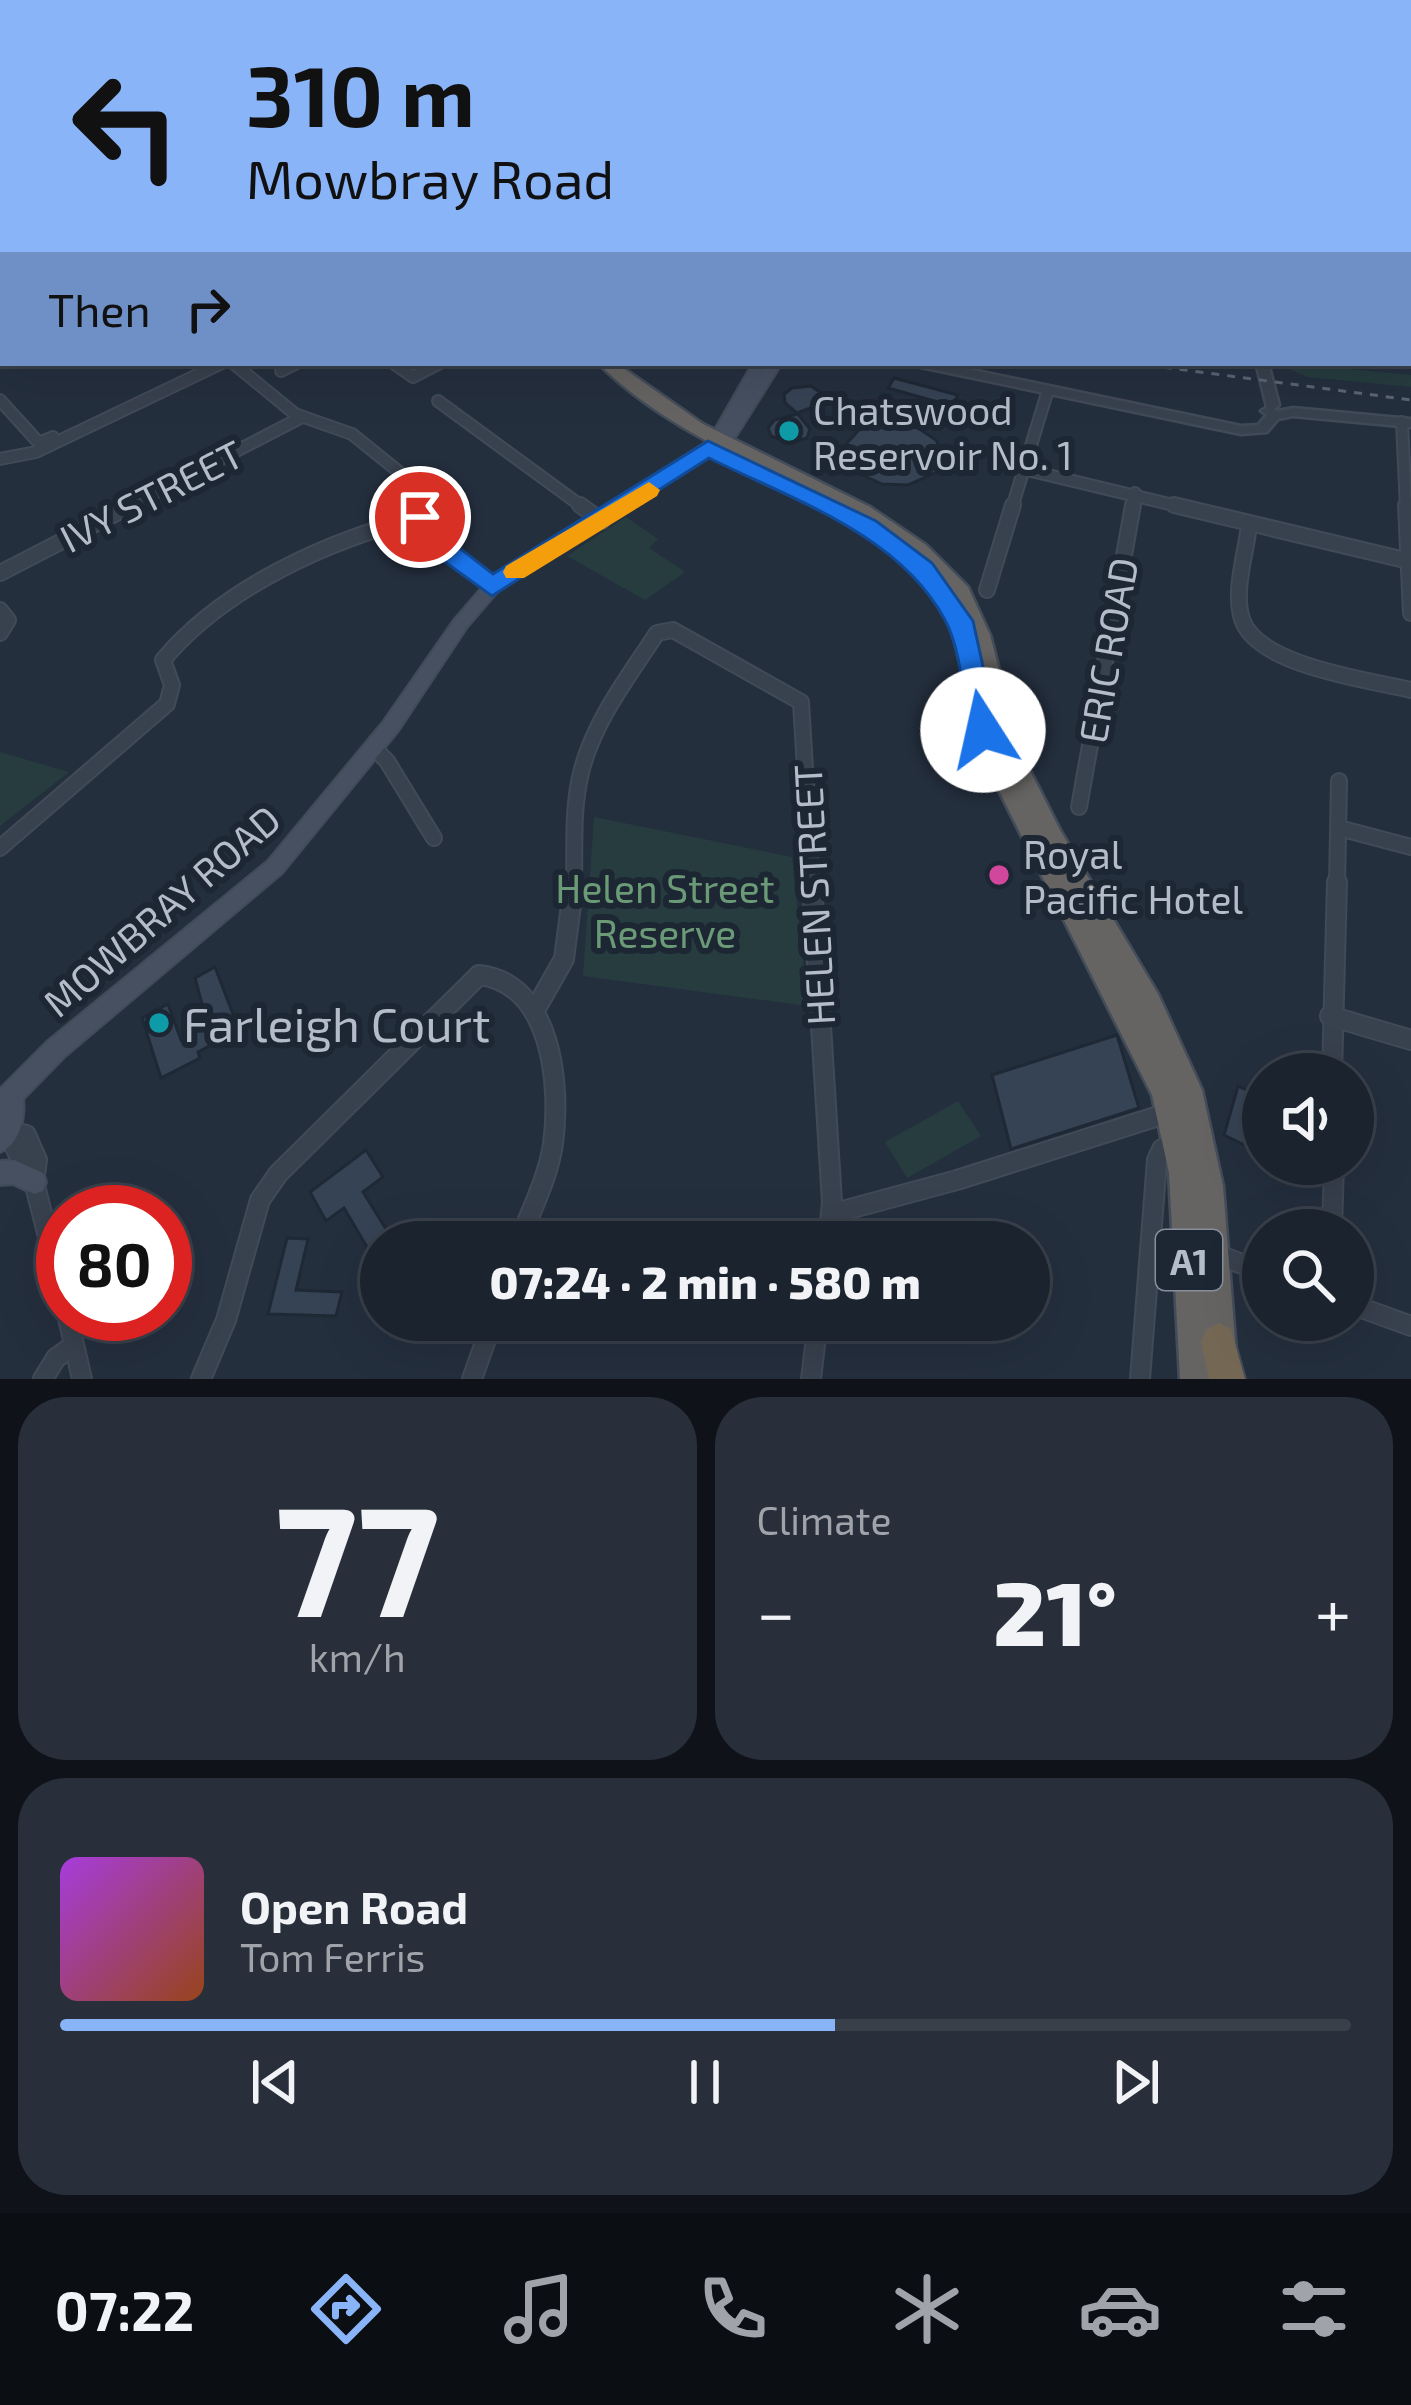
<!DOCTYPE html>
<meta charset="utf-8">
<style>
:root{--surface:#1b232e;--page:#282f3a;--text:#f1f3f6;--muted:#a0a4aa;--line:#39404a;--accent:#8ab4f8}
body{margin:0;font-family:"Exo 2",sans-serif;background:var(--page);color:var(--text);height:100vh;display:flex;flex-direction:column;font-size:45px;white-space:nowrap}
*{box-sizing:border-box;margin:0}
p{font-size:39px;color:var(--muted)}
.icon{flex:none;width:66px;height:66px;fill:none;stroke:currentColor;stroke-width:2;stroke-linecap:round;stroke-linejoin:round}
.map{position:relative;height:1379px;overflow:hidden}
.panel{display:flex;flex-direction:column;gap:18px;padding:18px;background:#0f1319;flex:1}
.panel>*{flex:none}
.guide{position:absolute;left:0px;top:0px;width:1413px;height:366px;box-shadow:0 12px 48px #0002,0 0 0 3px var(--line);background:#8ab4f8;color:#111;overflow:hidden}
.fabs{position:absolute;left:1242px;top:1053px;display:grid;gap:24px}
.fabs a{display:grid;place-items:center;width:132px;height:132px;border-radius:50%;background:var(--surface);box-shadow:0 12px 48px #0002,0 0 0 3px var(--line);font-size:60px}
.speed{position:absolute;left:36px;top:1185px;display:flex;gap:24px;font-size:60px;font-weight:700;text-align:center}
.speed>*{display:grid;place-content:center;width:156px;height:156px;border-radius:50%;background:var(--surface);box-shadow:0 12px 48px #0002,0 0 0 3px var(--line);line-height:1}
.speed .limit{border:18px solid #d22;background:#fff;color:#111}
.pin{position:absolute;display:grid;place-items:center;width:102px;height:102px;color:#fff;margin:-51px;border:6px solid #fff;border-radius:50%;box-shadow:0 3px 12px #0007}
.me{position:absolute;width:132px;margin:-66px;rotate:350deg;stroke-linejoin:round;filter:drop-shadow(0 0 9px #0008)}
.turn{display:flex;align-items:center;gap:42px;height:252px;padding:0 48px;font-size:54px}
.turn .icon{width:156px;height:156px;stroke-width:2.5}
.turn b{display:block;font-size:84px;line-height:102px}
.then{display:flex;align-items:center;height:114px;padding:0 48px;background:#0003;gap:24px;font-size:45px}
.big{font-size:90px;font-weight:800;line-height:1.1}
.panel .card{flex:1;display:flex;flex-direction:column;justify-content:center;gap:18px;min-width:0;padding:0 42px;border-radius:48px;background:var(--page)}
.panel .dial{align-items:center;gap:0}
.dial b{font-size:156px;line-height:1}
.song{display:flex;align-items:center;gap:36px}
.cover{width:144px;height:144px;border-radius:18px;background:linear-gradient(135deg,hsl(280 70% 55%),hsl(20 70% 35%))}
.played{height:12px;border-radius:6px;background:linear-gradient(90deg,var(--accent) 60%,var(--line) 60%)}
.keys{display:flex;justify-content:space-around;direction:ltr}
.heat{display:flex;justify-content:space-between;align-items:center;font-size:66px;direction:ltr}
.panel .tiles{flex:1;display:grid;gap:18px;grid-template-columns:1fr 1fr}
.card:last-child{grid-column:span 2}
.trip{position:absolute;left:360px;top:1221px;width:690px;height:120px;border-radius:60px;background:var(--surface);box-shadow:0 12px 48px #0002,0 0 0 3px var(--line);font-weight:800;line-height:120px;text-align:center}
.tab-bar{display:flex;height:192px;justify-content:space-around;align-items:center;background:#0b0e12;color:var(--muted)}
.tab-bar .icon{width:84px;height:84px}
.tab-bar .active{color:var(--accent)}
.tab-bar b{font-size:54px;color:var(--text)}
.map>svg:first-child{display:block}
</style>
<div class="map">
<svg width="1411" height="1379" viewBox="0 0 1411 1379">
<rect width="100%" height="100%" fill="#242f3e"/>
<g fill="#263c3f">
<polygon points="1299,364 1411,375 1411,387 1307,377 1287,368"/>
<polygon points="626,517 658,539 649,548 685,572 645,600 567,556"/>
<polygon points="0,752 69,772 0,826"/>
<polygon points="594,817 792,857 808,1006 583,976"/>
<polygon points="958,1101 981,1136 907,1178 885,1142"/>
</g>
<g fill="#364354" stroke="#1f2835" stroke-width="3">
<polygon points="894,378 958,395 952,406 888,388"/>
<polygon points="811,386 824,395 824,403 797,413 785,403 784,394 792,388"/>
<polygon points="798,414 810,429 807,438 789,443 771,436 768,428 774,420"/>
<polygon points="881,423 918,428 936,440 944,456 938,472 908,485 882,484 860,474 848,459 847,443 859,430"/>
<polygon points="215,967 236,1022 225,1028 222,1039 198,1052 200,1058 161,1078 142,1018 168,1004 181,1040 208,1026 195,978"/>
<polygon points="1117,1035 1139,1108 1011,1149 992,1075"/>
<polygon points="1238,1086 1263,1098 1263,1154 1224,1135"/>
<polygon points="366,1150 383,1177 363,1192 394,1242 381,1242 381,1271 344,1208 326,1221 310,1192"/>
<polygon points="287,1238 308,1239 296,1290 342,1292 336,1316 268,1314"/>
</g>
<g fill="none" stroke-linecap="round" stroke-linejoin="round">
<g stroke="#414a57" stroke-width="10">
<g id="minor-far3">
<polyline points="559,0 571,3"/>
<polyline points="829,0 844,3"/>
<polyline points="1187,0 1194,3"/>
<polyline points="98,3 105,0"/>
<polyline points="175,3 182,0"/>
<polyline points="628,3 633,0"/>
<polyline points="707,3 711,0"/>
<polyline points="1127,3 1138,0"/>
<polyline points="1322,3 1332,0"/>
</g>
</g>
<g stroke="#414a57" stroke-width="14">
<g id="minor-far2">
<polyline points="233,363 295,414 352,434 409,480 419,508"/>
<polyline points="393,363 413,377 440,363"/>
<polyline points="281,371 297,363"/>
<polyline points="0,400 39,443 53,437"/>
<polyline points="438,401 584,508"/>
<polyline points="1402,422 1406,508"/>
<polyline points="0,459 36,452 222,363"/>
<polyline points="1023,469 1186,508"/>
<polyline points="126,508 302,417"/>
<polyline points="1012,508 1047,393"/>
<polyline points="1132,508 1135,493"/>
</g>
</g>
<g stroke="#414a57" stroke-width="18">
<g id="minor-far1">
<polyline points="418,505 429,535 492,587"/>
<polyline points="580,505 602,521"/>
<polyline points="1174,505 1409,561"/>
<polyline points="1406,505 1411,613"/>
<path d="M 1249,525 C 1246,554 1233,591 1242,619 C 1257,666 1369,680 1411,690"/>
<polyline points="0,573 132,505"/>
<polyline points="987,590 1013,505"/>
<polyline points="0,610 8,620 0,633"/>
<polyline points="374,748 387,761 434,838"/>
<polyline points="1079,807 1133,505"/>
<polyline points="1339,828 1411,847"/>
<path d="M 0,848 L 167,704 L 172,685 L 163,660 C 224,587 329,540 420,517"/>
<path d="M 574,885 C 575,848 572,809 581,773 C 593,722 629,676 657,633 L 673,630 L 801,702 L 812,885"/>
<polyline points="1337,885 1339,781"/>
</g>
</g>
<g stroke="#414a57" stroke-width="22">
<g id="minor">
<polyline points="812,882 832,1202 828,1242"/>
<polyline points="535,1010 564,959 574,882"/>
<polyline points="1330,1016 1411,1040"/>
<polyline points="1332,1074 1337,882"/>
<polyline points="6,1130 26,1135 37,1160 34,1182 63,1295"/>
<polyline points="6,1130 31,1178"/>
<polyline points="831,1214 957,1180 1171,1112"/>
<polyline points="1332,1230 1334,1164"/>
<polyline points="1213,1253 1263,1272"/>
<polyline points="1353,1305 1411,1326"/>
<polyline points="67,1314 82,1379"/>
<polyline points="43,1379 56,1358 74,1345"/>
<path d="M 201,1379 L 226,1320 L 260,1200 L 278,1174 L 479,975 C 552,983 561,1085 553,1144 C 548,1178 531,1210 519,1242"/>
<polyline points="472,1379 493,1320"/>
<polyline points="811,1379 818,1320"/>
<polyline points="1140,1379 1157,1160 1162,1149 1175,1141"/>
</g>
</g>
<g stroke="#414a57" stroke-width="5">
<g id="tertiary">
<polygon points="1411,266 1411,273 1410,273 1410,266"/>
<rect x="1410" y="322" width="1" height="8"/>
<polygon points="915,363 939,363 1241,426 1258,425 1267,415 1261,411 1267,407 1256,363 1268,363 1279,405 1274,409 1278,411 1293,408 1411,419 1411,427 1293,416 1278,419 1267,432 1241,434 921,367"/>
</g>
</g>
<g stroke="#414a57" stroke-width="4">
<g id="secondary">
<polygon points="449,0 461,0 457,3 445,3"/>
<polygon points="960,0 970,0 967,3 957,3"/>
<path d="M 753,363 L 767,363 L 757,380 L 768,363 L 782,363 L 736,436 L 498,591 L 467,627 L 398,731 L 282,873 L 64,1057 L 23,1099 C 25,1118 20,1144 0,1152 L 0,1089 L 48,1041 L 268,861 L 384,721 L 455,619 L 486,583 L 713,438 L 712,435 Z"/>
<polygon points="14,1160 43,1173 46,1182 43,1191 34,1194 13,1184 0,1185 0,1161"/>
</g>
</g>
<g stroke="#414a57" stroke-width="5">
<rect id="primary" x="0" y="21" width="3" height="6"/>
</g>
<g stroke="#434c59" stroke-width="5">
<g id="trunk">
<rect x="34" y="0" width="10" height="3"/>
<path d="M 598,363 L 616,363 L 703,424 L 870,507 L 926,545 L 968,587 L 990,635 L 1020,751 L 1060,830 L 1158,994 L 1202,1090 L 1223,1186 L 1236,1352 L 1231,1363 L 1220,1368 L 1211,1364 L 1212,1379 L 1180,1379 L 1169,1173 L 1152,1095 L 987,767 L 951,627 L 927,585 L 930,580 L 939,579 C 839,485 695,460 598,363 Z"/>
</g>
</g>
<g stroke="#434c59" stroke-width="4">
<polygon id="motorway" points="1219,1323 1231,1329 1245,1379 1209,1379 1201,1341 1207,1329"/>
</g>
<use href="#minor-far3" stroke="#38414e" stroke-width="8"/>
<use href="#minor-far2" stroke="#38414e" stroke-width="10"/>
<use href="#minor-far1" stroke="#38414e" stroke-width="14"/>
<use href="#minor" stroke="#38414e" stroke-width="18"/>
<use href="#tertiary" fill="#38414e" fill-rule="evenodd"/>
<use href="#secondary" fill="#465061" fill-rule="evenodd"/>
<use href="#primary" fill="#56606e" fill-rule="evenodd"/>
<use href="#trunk" fill="#656462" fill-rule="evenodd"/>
<use href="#motorway" fill="#746855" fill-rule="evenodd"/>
<g stroke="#5a6575" stroke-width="3" stroke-dasharray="8 8" stroke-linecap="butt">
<polyline points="319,0 324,3"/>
<polyline points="1132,363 1411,400"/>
</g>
</g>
<path fill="#1a73e8" stroke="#114b97" stroke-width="3" d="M 708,441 L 876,521 L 932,563 L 973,621 L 997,730 L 993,738 L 973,738 L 969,730 C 963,696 961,649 945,620 C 899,534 791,499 709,458 L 492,596 L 427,549 L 408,517 L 420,508 L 428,511 L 445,537 L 493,574 Z"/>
<polygon fill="#f59e0b" points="649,482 660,490 657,496 524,578 506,578 503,572 506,566"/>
<g fill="#0f9aa8" stroke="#1d2633" stroke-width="4.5">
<circle cx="789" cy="431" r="12"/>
<circle cx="159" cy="1023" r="12"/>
</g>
<circle fill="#d1479c" stroke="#1d2633" stroke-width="4.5" cx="999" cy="875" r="12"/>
<g text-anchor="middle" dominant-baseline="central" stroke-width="12" stroke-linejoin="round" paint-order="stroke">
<rect fill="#1d2633" stroke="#878f9c" stroke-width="3" x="1156" y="1230" width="66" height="60" rx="9"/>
<g font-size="36" font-weight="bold" fill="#b4bcc9">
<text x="1189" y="1260">A1</text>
</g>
<g font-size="39" fill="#b4bcc9" stroke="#1d2633" text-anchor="start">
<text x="813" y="409">Chatswood<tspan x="813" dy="45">Reservoir No. 1</tspan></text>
<text x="1023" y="853">Royal<tspan x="1023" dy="45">Pacific Hotel</tspan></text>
</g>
<g font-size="39" fill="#b4bcc9" stroke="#1d2633">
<text transform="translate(151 495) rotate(-27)">IVY STREET</text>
<text transform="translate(1107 650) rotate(-80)">ERIC ROAD</text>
<text transform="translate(813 895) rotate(-93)">HELEN STREET</text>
<text transform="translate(161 910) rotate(-41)">MOWBRAY ROAD</text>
</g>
<g font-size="39" fill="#6b9a76" stroke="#1d2633">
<text x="665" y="887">Helen Street<tspan x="665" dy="45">Reserve</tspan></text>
</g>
<g font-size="48" fill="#b4bcc9" stroke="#1d2633" text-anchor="start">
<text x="183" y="1023">Farleigh Court</text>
</g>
</g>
</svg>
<div class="fabs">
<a><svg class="icon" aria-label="sound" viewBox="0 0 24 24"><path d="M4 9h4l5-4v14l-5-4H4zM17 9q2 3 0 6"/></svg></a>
<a><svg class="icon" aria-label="search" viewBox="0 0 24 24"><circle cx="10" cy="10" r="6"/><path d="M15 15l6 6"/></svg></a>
</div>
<div class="speed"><div class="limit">80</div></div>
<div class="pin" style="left:420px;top:517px;background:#d93025"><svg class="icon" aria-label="arrive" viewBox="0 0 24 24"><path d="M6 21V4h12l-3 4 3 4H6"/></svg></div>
<svg class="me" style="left:983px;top:730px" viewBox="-20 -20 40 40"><circle r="19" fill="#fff"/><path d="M0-13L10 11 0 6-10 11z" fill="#1a73e8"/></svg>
<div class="trip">07:24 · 2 min · 580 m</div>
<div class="guide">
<div class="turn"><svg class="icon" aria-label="left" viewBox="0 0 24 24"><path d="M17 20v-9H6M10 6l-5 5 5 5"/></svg><div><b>310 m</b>Mowbray Road</div></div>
<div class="then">Then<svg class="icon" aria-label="right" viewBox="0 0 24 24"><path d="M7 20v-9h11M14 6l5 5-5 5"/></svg></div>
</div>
</div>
<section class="panel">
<div class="tiles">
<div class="card dial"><b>77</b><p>km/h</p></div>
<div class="card"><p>Climate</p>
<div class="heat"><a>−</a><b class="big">21°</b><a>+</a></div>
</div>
<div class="card">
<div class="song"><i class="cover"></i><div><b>Open Road</b><p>Tom Ferris</p></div></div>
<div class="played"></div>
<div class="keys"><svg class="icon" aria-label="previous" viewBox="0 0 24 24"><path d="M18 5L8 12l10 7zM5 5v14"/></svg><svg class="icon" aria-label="pause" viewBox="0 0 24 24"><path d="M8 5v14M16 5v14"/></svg><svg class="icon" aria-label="next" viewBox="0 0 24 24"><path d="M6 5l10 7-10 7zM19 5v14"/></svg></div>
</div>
</div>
</section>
<nav class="tab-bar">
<b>07:22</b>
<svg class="icon active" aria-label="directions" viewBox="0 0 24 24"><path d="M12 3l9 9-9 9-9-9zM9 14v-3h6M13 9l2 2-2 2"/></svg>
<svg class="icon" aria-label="music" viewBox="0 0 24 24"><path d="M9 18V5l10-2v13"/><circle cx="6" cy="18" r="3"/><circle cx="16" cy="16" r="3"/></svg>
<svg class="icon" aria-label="phone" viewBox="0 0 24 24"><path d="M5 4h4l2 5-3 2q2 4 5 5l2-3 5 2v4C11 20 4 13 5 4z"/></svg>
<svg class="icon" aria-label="climate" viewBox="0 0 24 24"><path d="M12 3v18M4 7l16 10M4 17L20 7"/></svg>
<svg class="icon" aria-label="car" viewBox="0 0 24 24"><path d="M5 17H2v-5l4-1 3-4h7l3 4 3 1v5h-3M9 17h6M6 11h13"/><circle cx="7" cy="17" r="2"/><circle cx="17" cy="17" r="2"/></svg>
<svg class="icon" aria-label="filters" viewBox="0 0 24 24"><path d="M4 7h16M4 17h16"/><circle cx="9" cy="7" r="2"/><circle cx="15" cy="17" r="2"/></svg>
</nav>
